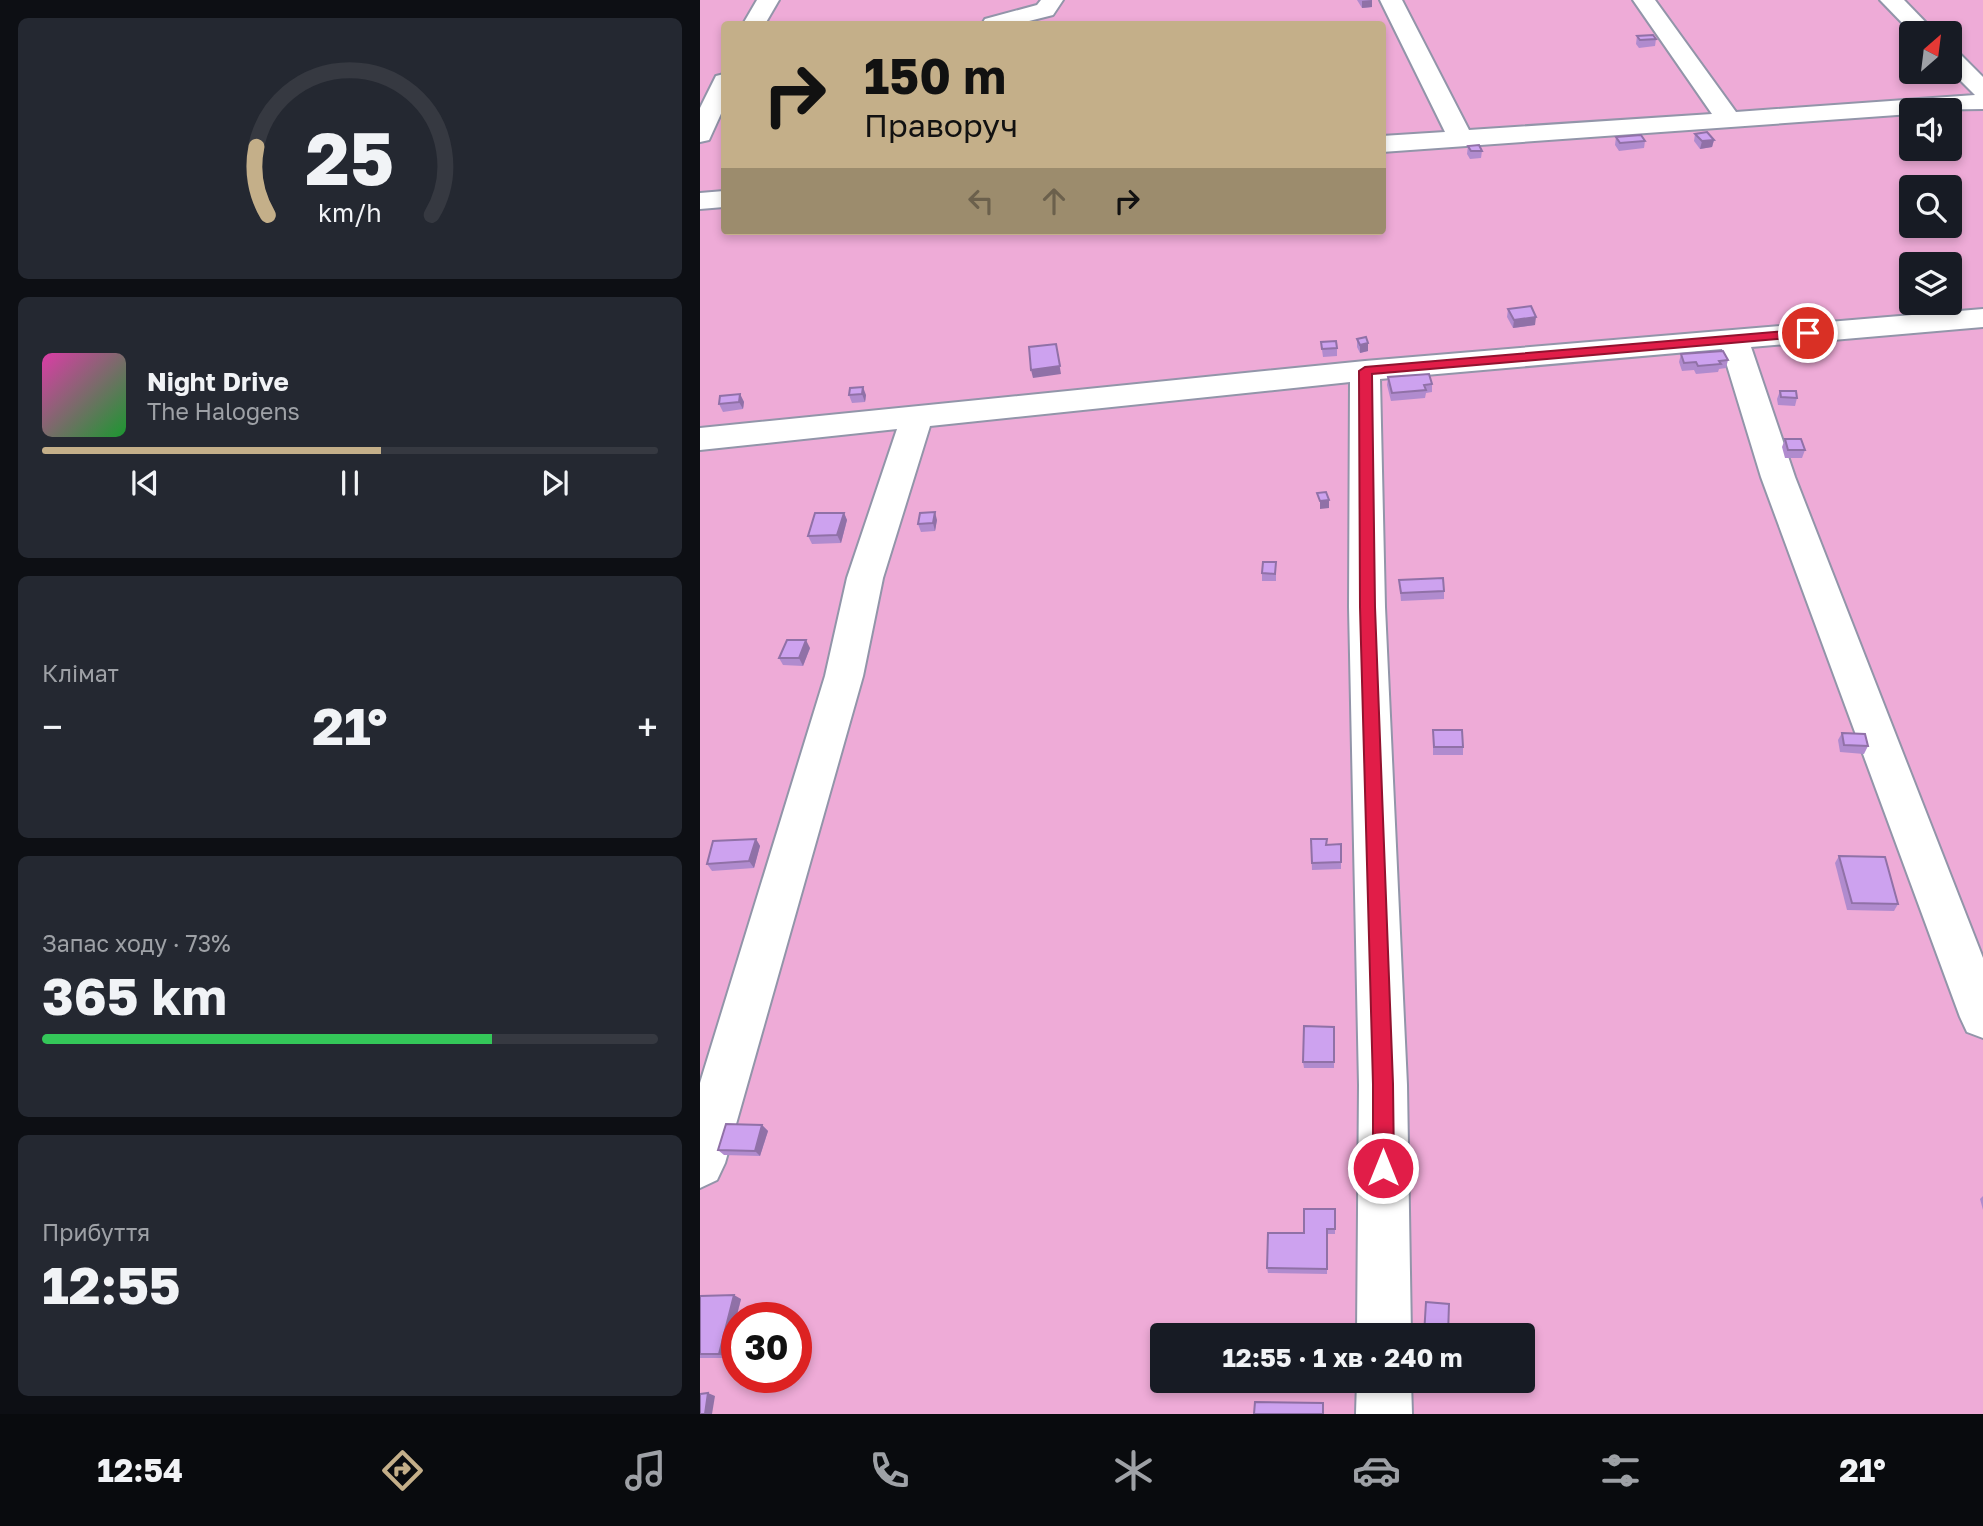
<!DOCTYPE html>
<html lang="uk">
<meta charset="utf-8">
<style>
:root{--surface:#171b24;--page:#242831;--text:#f1f3f6;--muted:#9ea1a6;--line:#363941;--accent:#c4af89}
body{margin:0;font-family:"Golos Text",sans-serif;background:var(--page);color:var(--text);height:100vh;display:flex;flex-direction:column;font-size:26px;white-space:nowrap}
*{box-sizing:border-box;margin:0}
p{font-size:23px;color:var(--muted)}
.icon{flex:none;width:38px;height:38px;fill:none;stroke:currentColor;stroke-width:2;stroke-linecap:round;stroke-linejoin:round}
.map{position:relative;flex:1;overflow:hidden}
.side{display:flex;flex-direction:column;gap:18px;padding:18px;background:#0d0f14;width:700px}
.side>*{flex:none}
.banner{position:absolute;left:21px;top:21px;width:665px;height:214px;border-radius:7px;box-shadow:0 4px 10px #0003;background:#c4af89;color:#111;overflow:hidden}
.needle{width:46px;rotate:28deg}
.tools{position:absolute;left:1199px;top:21px;display:grid;gap:14px}
.tools a{display:grid;place-items:center;width:63px;height:63px;border-radius:7px;background:var(--surface);box-shadow:0 4px 10px #0003;font-size:35px}
.speed{position:absolute;left:21px;top:1302px;display:flex;gap:14px;font-size:35px;font-weight:700;text-align:center}
.speed>*{display:grid;place-content:center;width:91px;height:91px;border-radius:50%;background:var(--surface);box-shadow:0 4px 10px #0003;line-height:1}
.speed .limit{border:10px solid #d22;background:#fff;color:#111}
.pin{position:absolute;display:grid;place-items:center;width:60px;height:60px;color:#fff;margin:-30px;border:4px solid #fff;border-radius:50%;box-shadow:0 2px 7px #0007}
.me{position:absolute;width:77px;margin:-38px;rotate:0deg;stroke-linejoin:round;filter:drop-shadow(0 0 5px #0008)}
.turn{display:flex;align-items:center;gap:24px;height:147px;padding:0 28px;font-size:32px}
.turn .icon{width:91px;height:91px;stroke-width:2.5}
.turn b{display:block;font-size:49px;line-height:60px}
.lanes{display:flex;align-items:center;height:66px;padding:0 28px;background:#0003;justify-content:center;gap:35px;direction:ltr}
.lanes .off{opacity:.35}
.big{font-size:52px;font-weight:700;line-height:1.1}
.side .card{flex:1;display:flex;flex-direction:column;justify-content:center;gap:10px;min-width:0;padding:0 24px;border-radius:10px;background:var(--page)}
.side .dial{align-items:center;gap:0}
.dial svg{height:182px;overflow:visible;fill:none;stroke:var(--line);stroke-width:7;stroke-linecap:round;text-anchor:middle}
.dial text{fill:var(--text);stroke:none}
.song{display:flex;align-items:center;gap:21px}
.cover{width:84px;height:84px;border-radius:10px;background:linear-gradient(135deg,hsl(320 70% 55%),hsl(130 70% 35%))}
.played{height:7px;border-radius:4px;background:linear-gradient(90deg,var(--accent) 55%,var(--line) 55%)}
.keys{display:flex;justify-content:space-around;direction:ltr}
.heat{display:flex;justify-content:space-between;align-items:center;font-size:38px;direction:ltr}
.charge{height:10px;border-radius:5px;background:linear-gradient(90deg,#34c759 73%,var(--line) 0)}
.trip{position:absolute;left:450px;top:1323px;width:385px;height:70px;border-radius:7px;background:var(--surface);box-shadow:0 4px 10px #0003;font-weight:700;line-height:70px;text-align:center}
.tab-bar{display:flex;height:112px;justify-content:space-around;align-items:center;background:#090b0e;color:var(--muted)}
.tab-bar .icon{width:49px;height:49px}
.tab-bar .on{color:var(--accent)}
.tab-bar b{font-size:32px;color:var(--text)}
main{display:flex;flex:1;min-height:0}
.map>svg:first-child{display:block}
</style>
<main>
<section class="side">
<div class="card dial"><svg viewBox="0 0 100 80">
<path d="M14 69A42 42 0 1 1 86 69"/>
<path d="M14 69A42 42 0 0 1 9 39" stroke="#c4af89"/>
<text x="50" y="56" font-size="32" font-weight="700">25</text>
<text x="50" y="72" font-size="11">km/h</text>
</svg></div>
<div class="card">
<div class="song"><i class="cover"></i><div><b>Night Drive</b><p>The Halogens</p></div></div>
<div class="played"></div>
<div class="keys"><svg class="icon" aria-label="previous" viewBox="0 0 24 24"><path d="M18 5L8 12l10 7zM5 5v14"/></svg><svg class="icon" aria-label="pause" viewBox="0 0 24 24"><path d="M8 5v14M16 5v14"/></svg><svg class="icon" aria-label="next" viewBox="0 0 24 24"><path d="M6 5l10 7-10 7zM19 5v14"/></svg></div>
</div>
<div class="card"><p>Клімат</p>
<div class="heat"><a>−</a><b class="big">21°</b><a>+</a></div>
</div>
<div class="card"><p>Запас ходу · 73%</p><b class="big">365 km</b><div class="charge"></div></div>
<div class="card"><p>Прибуття</p><b class="big">12:55</b></div>
</section>
<div class="map">
<svg width="1283" height="1414" viewBox="0 0 1283 1414">
<rect width="100%" height="100%" fill="#f5f6ff"/>
<path fill="#eeabd7" fill-rule="evenodd" d="M 0,0 L 1283,0 L 1283,1414 L 0,1414 ZM 24,24 L 682,24 L 682,231 L 24,231 ZM 1211,33 L 1250,33 L 1250,72 L 1211,72 ZM 1211,110 L 1250,110 L 1250,149 L 1211,149 ZM 1211,187 L 1250,187 L 1250,226 L 1211,226 ZM 1211,264 L 1250,264 L 1250,303 L 1211,303 ZM 37,1318 L 96,1318 L 96,1377 L 37,1377 ZM 462,1335 L 822,1335 L 822,1381 L 462,1381 Z"/>
<g fill="none" stroke-linecap="round" stroke-linejoin="round">
<g stroke="#9295a9" stroke-width="4">
<g id="minor">
<polygon points="57,0 79,0 65,24 43,24"/>
<polygon points="341,0 363,0 353,15 317,24 282,24 285,19 337,5"/>
<polygon points="680,0 702,0 769,130 1012,114 933,0 955,0 1036,112 1275,95 1250,70 1250,50 1258,52 1283,77 1283,109 1211,110 1211,114 682,152 682,136 745,132"/>
<polygon points="1180,0 1204,0 1236,33 1212,33"/>
<polygon points="24,74 24,107 9,140 0,142 0,108 16,76"/>
<polygon points="24,191 24,207 0,209 0,193"/>
<polygon points="1283,309 1283,327 1051,347 1095,477 1283,958 1283,1038 1267,1032 1260,1017 1061,477 1022,349 680,379 685,607 707,1085 711,1335 657,1335 659,1085 649,607 650,382 230,426 183,578 163,676 25,1163 17,1180 0,1188 0,1083 125,676 147,578 197,429 0,450 0,428 665,361"/>
<polygon points="657,1381 711,1381 712,1414 656,1414"/>
</g>
</g>
<use href="#minor" fill="#fff" fill-rule="evenodd"/>
</g>
<g fill="#b08bce">
<polygon points="657,0 672,0 672,7 662,8"/>
<polygon points="937,36 956,39 955,46 939,48 936,44"/>
<polygon points="995,134 1014,140 1012,147 1000,149 994,141"/>
<polygon points="916,137 945,141 944,148 919,151 915,145"/>
<polygon points="768,146 782,151 781,158 770,159 767,154"/>
<polygon points="808,309 835,325 813,328 807,317"/>
<polygon points="657,339 668,343 668,351 660,353 657,347"/>
<polygon points="621,342 637,348 637,356 623,357"/>
<polygon points="981,354 1028,360 1026,368 1019,369 1018,372 996,374 994,370 982,371 979,362"/>
<polygon points="688,377 732,384 732,392 726,393 725,398 691,401 687,385"/>
<polygon points="150,388 166,395 165,402 152,403 149,395"/>
<polygon points="1080,391 1097,398 1095,406 1078,405 1077,399"/>
<polygon points="40,394 44,402 43,409 23,412 19,404"/>
<polygon points="1085,439 1105,450 1102,458 1085,458 1082,447"/>
<polygon points="144,513 147,520 141,543 112,544 108,536"/>
<polygon points="237,520 235,531 221,532 218,524"/>
<polygon points="576,562 576,581 562,581 562,573"/>
<polygon points="699,580 744,591 744,599 701,601"/>
<polygon points="110,648 103,666 83,665 79,658"/>
<polygon points="733,730 763,747 763,755 733,755"/>
<polygon points="1142,733 1168,746 1164,754 1140,752 1138,740"/>
<polygon points="56,839 60,846 54,868 12,871 7,864"/>
<polygon points="611,839 626,845 641,844 641,869 612,870"/>
<polygon points="1139,856 1198,904 1194,911 1147,910 1135,863"/>
<polygon points="634,1027 634,1068 604,1068 603,1062"/>
<polygon points="62,1125 68,1131 60,1156 24,1155 18,1150"/>
<polygon points="1283,1196 1283,1210 1280,1199"/>
<polygon points="635,1209 635,1234 627,1234 627,1274 568,1273 567,1268"/>
<polygon points="0,1296 41,1299 26,1358 0,1358"/>
</g>
<g fill="#9071a7">
<polygon points="672,0 672,7 662,8 662,1"/>
<polygon points="1014,140 1012,147 1000,149 1002,141"/>
<polygon points="836,317 835,325 813,328 814,320"/>
<polygon points="668,343 668,351 660,353 660,345"/>
<polygon points="356,344 361,374 333,378 331,370"/>
<polygon points="163,387 166,395 165,402 162,394"/>
<polygon points="40,394 44,402 43,409 39,402"/>
<polygon points="629,500 629,508 620,509 620,501"/>
<polygon points="235,512 237,520 235,531 233,523"/>
<polygon points="144,513 147,520 141,543 137,535"/>
<polygon points="106,640 110,648 103,666 99,658"/>
<polygon points="56,839 60,846 54,868 49,861"/>
<polygon points="62,1125 68,1131 60,1156 55,1151"/>
<polygon points="34,1295 41,1299 26,1358 19,1354"/>
<polygon points="8,1393 15,1396 12,1414 5,1414"/>
</g>
<g fill="#cda2ef" stroke="#9071a7" stroke-width="2">
<polygon points="953,35 956,39 940,40 937,36"/>
<polygon points="1007,132 1014,140 1002,141 995,134"/>
<polygon points="941,135 945,141 920,143 916,137"/>
<polygon points="779,145 782,151 771,151 768,146"/>
<polygon points="831,306 836,317 814,320 808,309"/>
<polygon points="666,337 668,343 660,345 657,339"/>
<polygon points="636,341 637,348 622,349 621,342"/>
<polygon points="356,344 360,366 331,370 329,347"/>
<polygon points="1023,351 1028,360 1019,361 1021,364 998,366 996,362 984,363 981,354"/>
<polygon points="729,374 732,384 724,385 726,390 692,393 688,377"/>
<polygon points="163,387 162,394 149,395 150,388"/>
<polygon points="1080,391 1096,391 1097,398 1081,397"/>
<polygon points="40,394 39,402 19,404 20,396"/>
<polygon points="1085,439 1101,439 1105,450 1088,450"/>
<polygon points="626,492 629,500 620,501 617,493"/>
<polygon points="235,512 233,523 218,524 220,513"/>
<polygon points="115,513 144,513 137,535 108,536"/>
<polygon points="563,562 576,562 575,574 562,573"/>
<polygon points="743,578 744,591 701,593 699,580"/>
<polygon points="87,640 106,640 99,658 79,658"/>
<polygon points="733,730 762,730 763,747 734,747"/>
<polygon points="1142,733 1165,734 1168,746 1144,745"/>
<polygon points="56,839 49,861 7,864 13,841"/>
<polygon points="611,839 627,839 626,845 641,844 641,862 612,863"/>
<polygon points="1139,856 1185,857 1198,904 1152,903"/>
<polygon points="604,1026 634,1027 634,1062 603,1062"/>
<polygon points="26,1124 62,1125 55,1151 18,1150"/>
<polygon points="604,1209 635,1209 635,1229 627,1229 627,1269 567,1268 568,1233 604,1233"/>
<polygon points="34,1295 19,1354 0,1354 0,1296"/>
<polygon points="726,1302 749,1304 748,1335 724,1335"/>
<polygon points="8,1393 5,1414 0,1414 0,1394"/>
<polygon points="555,1402 623,1403 623,1414 554,1414"/>
</g>
<polygon fill="#e11d48" stroke="#92132f" stroke-width="2" points="1108,329 1115,333 1113,336 672,374 675,607 693,1084 694,1168 691,1175 683,1178 676,1175 673,1168 673,1084 660,607 659,371 665,367"/>
</svg>
<div class="tools">
<a><svg class="needle" viewBox="-14 -14 28 28"><path d="M0-13l5 13h-10z" fill="#e53935"/><path d="M0 13l5-13h-10z" fill="#9ea1a6"/></svg></a>
<a><svg class="icon" aria-label="sound" viewBox="0 0 24 24"><path d="M4 9h4l5-4v14l-5-4H4zM17 9q2 3 0 6"/></svg></a>
<a><svg class="icon" aria-label="search" viewBox="0 0 24 24"><circle cx="10" cy="10" r="6"/><path d="M15 15l6 6"/></svg></a>
<a><svg class="icon" aria-label="layers" viewBox="0 0 24 24"><path d="M12 4l9 5-9 5-9-5zM3 14l9 5 9-5"/></svg></a>
</div>
<div class="speed"><div class="limit">30</div></div>
<div class="pin" style="left:1108px;top:333px;background:#d93025"><svg class="icon" aria-label="arrive" viewBox="0 0 24 24"><path d="M6 21V4h12l-3 4 3 4H6"/></svg></div>
<svg class="me" style="left:683px;top:1168px" viewBox="-20 -20 40 40"><circle r="17" fill="#e11d48" stroke="#fff" stroke-width="3"/><path d="M0-11L8 9 0 5-8 9z" fill="#fff"/></svg>
<div class="trip">12:55 · 1 хв · 240 m</div>
<div class="banner">
<div class="turn"><svg class="icon" aria-label="right" viewBox="0 0 24 24"><path d="M7 20v-9h11M14 6l5 5-5 5"/></svg><div><b>150 m</b>Праворуч</div></div>
<div class="lanes"><svg class="icon off" aria-label="left" viewBox="0 0 24 24"><path d="M17 20v-9H6M10 6l-5 5 5 5"/></svg><svg class="icon off" aria-label="ahead" viewBox="0 0 24 24"><path d="M12 20V5M6 11l6-6 6 6"/></svg><svg class="icon" aria-label="right" viewBox="0 0 24 24"><path d="M7 20v-9h11M14 6l5 5-5 5"/></svg></div>
</div>
</div>
</main>
<nav class="tab-bar">
<b>12:54</b>
<svg class="icon on" aria-label="directions" viewBox="0 0 24 24"><path d="M12 3l9 9-9 9-9-9zM9 14v-3h6M13 9l2 2-2 2"/></svg>
<svg class="icon" aria-label="music" viewBox="0 0 24 24"><path d="M9 18V5l10-2v13"/><circle cx="6" cy="18" r="3"/><circle cx="16" cy="16" r="3"/></svg>
<svg class="icon" aria-label="phone" viewBox="0 0 24 24"><path d="M5 4h4l2 5-3 2q2 4 5 5l2-3 5 2v4C11 20 4 13 5 4z"/></svg>
<svg class="icon" aria-label="climate" viewBox="0 0 24 24"><path d="M12 3v18M4 7l16 10M4 17L20 7"/></svg>
<svg class="icon" aria-label="car" viewBox="0 0 24 24"><path d="M5 17H2v-5l4-1 3-4h7l3 4 3 1v5h-3M9 17h6M6 11h13"/><circle cx="7" cy="17" r="2"/><circle cx="17" cy="17" r="2"/></svg>
<svg class="icon" aria-label="filters" viewBox="0 0 24 24"><path d="M4 7h16M4 17h16"/><circle cx="9" cy="7" r="2"/><circle cx="15" cy="17" r="2"/></svg>
<b>21°</b>
</nav>
